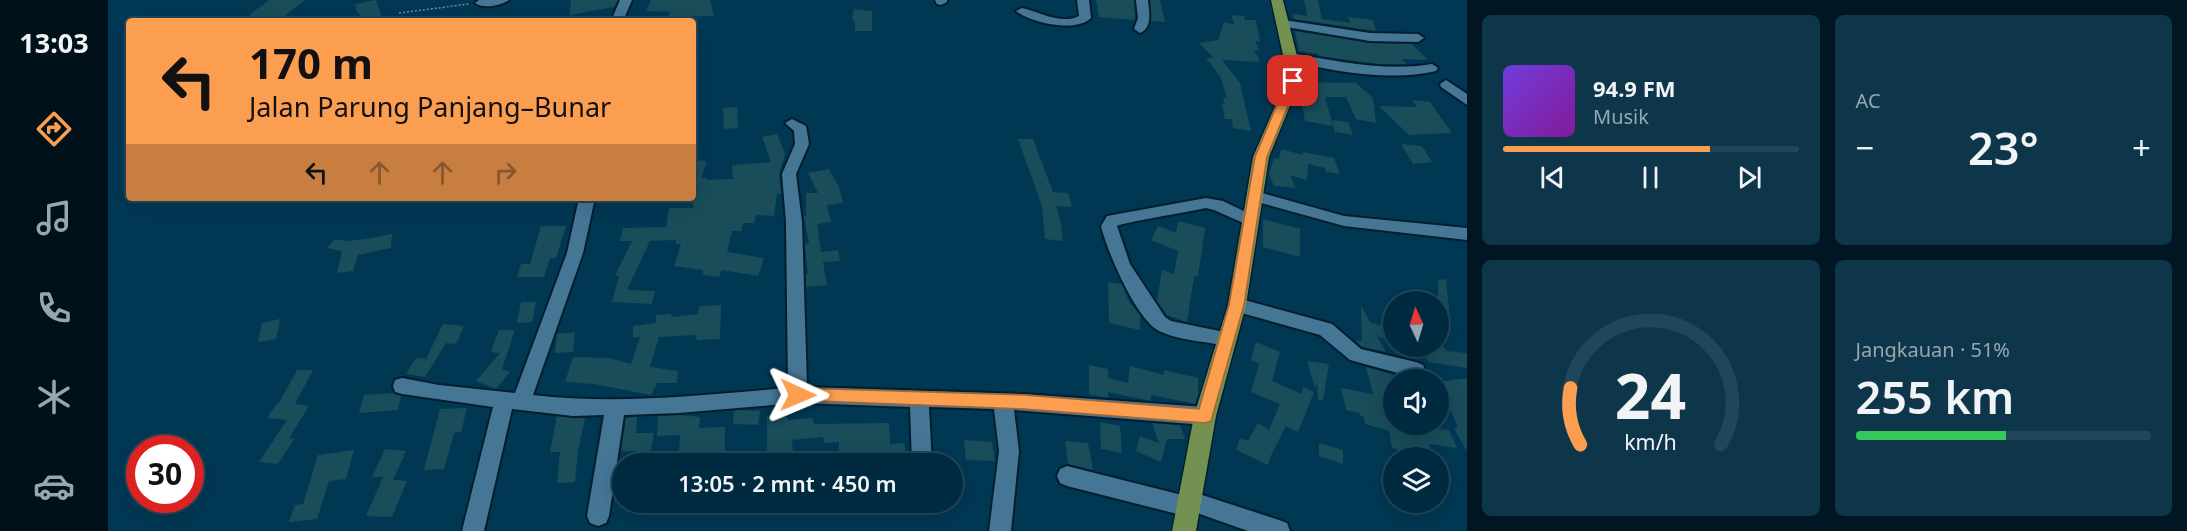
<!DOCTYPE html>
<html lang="id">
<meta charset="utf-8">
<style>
:root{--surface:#002a3f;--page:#0e364a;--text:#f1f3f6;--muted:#95a7b0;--line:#224659;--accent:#fb9e50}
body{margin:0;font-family:"Noto Sans",sans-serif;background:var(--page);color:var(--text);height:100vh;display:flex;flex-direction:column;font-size:22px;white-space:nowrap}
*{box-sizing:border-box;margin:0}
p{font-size:20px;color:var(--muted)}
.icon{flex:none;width:33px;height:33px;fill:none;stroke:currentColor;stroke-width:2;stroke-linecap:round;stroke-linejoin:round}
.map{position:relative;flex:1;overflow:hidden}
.sheet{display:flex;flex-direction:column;gap:15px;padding:15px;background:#001723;width:720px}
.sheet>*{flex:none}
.top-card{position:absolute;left:18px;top:18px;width:570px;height:183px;border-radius:6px;box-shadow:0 6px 24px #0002,0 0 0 2px var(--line);background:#fb9e50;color:#111;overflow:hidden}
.needle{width:39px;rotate:356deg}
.fabs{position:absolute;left:1275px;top:291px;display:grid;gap:12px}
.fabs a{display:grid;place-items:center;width:66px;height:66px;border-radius:50%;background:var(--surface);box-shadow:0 6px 24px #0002,0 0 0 2px var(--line);font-size:30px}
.speed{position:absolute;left:18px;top:435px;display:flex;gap:12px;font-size:30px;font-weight:700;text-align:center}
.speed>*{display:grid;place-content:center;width:78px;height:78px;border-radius:50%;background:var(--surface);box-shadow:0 6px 24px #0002,0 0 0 2px var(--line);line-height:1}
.speed .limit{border:9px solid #d22;background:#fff;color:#111}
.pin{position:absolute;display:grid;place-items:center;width:51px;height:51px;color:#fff;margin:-26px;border-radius:12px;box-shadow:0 3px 9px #0006}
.me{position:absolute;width:66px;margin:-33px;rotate:91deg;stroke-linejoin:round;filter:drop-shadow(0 0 4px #0008)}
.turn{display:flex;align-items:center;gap:21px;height:126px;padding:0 24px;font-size:27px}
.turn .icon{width:78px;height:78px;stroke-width:2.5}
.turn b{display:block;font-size:42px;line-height:51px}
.lanes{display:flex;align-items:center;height:57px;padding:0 24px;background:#0003;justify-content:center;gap:30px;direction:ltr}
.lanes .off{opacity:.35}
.big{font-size:45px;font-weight:600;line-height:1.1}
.sheet .card{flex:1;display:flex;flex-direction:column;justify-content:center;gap:9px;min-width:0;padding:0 21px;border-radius:9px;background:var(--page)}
.sheet .dial{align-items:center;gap:0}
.dial svg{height:156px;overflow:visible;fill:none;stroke:var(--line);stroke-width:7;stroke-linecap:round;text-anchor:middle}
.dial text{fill:var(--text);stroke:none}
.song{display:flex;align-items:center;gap:18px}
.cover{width:72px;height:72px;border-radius:9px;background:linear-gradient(135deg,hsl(260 70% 55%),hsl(290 70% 35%))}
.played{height:6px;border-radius:3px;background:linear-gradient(90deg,var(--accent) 70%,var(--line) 70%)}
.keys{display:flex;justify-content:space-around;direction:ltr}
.heat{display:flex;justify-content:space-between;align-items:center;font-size:33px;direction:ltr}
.charge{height:9px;border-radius:4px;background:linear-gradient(90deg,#34c759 51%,var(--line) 0)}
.sheet .tiles{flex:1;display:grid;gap:15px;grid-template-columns:repeat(2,1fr)}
.trip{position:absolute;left:504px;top:453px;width:351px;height:60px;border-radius:30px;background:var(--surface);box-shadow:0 6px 24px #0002,0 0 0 2px var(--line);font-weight:600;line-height:60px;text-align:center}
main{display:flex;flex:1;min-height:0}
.tabs{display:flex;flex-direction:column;width:108px;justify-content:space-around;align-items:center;background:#001119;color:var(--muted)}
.tabs .icon{width:42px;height:42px}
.tabs .selected{color:var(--accent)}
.tabs b{font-size:27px;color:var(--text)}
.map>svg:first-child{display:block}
</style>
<main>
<nav class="tabs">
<b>13:03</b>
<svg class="icon selected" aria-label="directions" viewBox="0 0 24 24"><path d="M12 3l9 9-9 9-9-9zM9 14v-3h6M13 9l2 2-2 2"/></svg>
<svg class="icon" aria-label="music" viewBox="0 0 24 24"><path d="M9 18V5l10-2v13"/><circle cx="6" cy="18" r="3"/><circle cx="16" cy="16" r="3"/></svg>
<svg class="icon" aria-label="phone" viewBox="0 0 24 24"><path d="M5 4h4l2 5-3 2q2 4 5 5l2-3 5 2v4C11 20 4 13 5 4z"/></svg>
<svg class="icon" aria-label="climate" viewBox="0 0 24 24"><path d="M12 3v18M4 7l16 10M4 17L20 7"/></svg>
<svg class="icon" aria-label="car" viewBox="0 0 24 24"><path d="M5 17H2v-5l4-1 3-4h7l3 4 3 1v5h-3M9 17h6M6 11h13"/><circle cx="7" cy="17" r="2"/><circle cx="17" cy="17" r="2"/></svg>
</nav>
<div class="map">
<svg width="1359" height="531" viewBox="0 0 1359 531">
<rect width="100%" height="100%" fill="#003854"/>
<g fill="#194d5a">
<polygon points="161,0 197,0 170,21 141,15"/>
<polygon points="268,0 275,21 259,21 249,12 247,4"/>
<polygon points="463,0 510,0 506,7 462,15"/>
<polygon points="543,0 602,0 606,16 560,17 562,12 538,11"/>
<polygon points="988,0 1026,0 1027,20 991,17"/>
<polygon points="1042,0 1052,0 1057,22 1043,21"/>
<polygon points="1196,0 1210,0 1214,19 1242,23 1240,17 1265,20 1268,31 1186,19 1185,14 1199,16"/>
<polygon points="746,9 764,11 764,31 747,31 747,21 744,20"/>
<polygon points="1123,15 1136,16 1137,20 1148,20 1152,42 1147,41 1151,50 1146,50 1152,62 1114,60 1132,83 1143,131 1125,128 1124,119 1117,119 1114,104 1117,105 1115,97 1119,98 1112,76 1098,58 1106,58 1091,43 1110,40 1116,22 1127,25"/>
<polygon points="1187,31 1262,43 1304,44 1320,60 1294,59 1298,64 1271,64 1211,56 1211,54 1191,51"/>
<polygon points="1194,82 1248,83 1265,98 1268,123 1248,119 1238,97 1217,97 1225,126 1197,121 1193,100 1200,101"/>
<polygon points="1304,100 1322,102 1344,133 1301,135 1271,106 1309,107"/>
<polygon points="629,107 630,128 616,129 615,108"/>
<polygon points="1224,120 1240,122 1245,135 1227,132"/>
<polygon points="669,134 677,154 671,174 673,194 669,194 666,216 648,215 646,223 635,223 633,231 624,231 619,252 656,258 650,276 614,270 611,277 594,275 595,270 566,266 573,244 568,244 568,240 542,241 519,290 547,291 544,304 504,302 511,276 507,275 524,241 512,241 515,228 558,227 561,208 585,208 585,165 587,160 599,161 593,178 599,178 599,180 625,179 624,165 663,162 654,137"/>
<polygon points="910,139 925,139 945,192 960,193 964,207 948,206 953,223 955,241 937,239 934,206"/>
<polygon points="1293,144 1314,146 1324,162 1305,164"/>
<polygon points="1173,149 1195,155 1195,152 1226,158 1232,174 1218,172 1217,168 1200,164 1199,180 1182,175 1188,188 1166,186 1161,174 1166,158 1171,159"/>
<polygon points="721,169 731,187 735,203 719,205 723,222 709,224 713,252 730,250 732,261 715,262 719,285 698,287 698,274 700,274 697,244 701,243 696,216 698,216 698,193 710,193 700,173"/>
<polygon points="1155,219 1192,229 1192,257 1155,247"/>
<polygon points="1070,221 1097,228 1090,277 1086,276 1079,322 1059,315 1049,301 1054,270 1066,274 1070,251 1043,240 1050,226 1068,233"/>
<polygon points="433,226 458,226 448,258 442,258 436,277 409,277 413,264 422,264"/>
<polygon points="284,234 283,248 250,255 245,271 229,273 234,251 219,248 227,239 238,241 258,239"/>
<polygon points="1338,279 1342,320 1330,316 1330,280"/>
<polygon points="1000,282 1014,284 1021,302 1032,315 1032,330 1001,323"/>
<polygon points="413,302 428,302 424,322 409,323"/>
<polygon points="613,305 612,339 588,340 589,335 551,337 542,367 570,371 569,383 549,383 543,395 486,384 457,382 465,357 501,358 523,364 532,337 525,338 525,326 548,323 548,315 563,314 564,317 590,314 591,306"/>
<polygon points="1253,306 1262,322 1284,329 1285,341 1269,336 1278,352 1254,347 1249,342 1248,340 1254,341"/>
<polygon points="172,319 168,339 150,342 154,323"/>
<polygon points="335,324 356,326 348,344 338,343 317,377 298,374 308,358 318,359"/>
<polygon points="391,330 407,330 394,369 402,372 388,389 368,381 392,353 383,352"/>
<polygon points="467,332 465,352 447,353 449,334"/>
<polygon points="1148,342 1172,352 1164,381 1194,394 1195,387 1206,392 1190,432 1178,426 1164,453 1160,465 1128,450 1132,438 1140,441 1150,423 1161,430 1172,404 1143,392 1151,364 1143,360"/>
<polygon points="1313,346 1335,346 1338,351 1359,353 1359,368 1320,362"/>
<polygon points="1199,361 1221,364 1215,400 1210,400 1209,383 1207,388"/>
<polygon points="981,365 1000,369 1000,378 1020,383 1022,366 1056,375 1056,370 1090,378 1090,394 1087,404 1043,395 1043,401 1000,392 1000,398 981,394"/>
<polygon points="1258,367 1305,380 1286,380 1286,424 1309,424 1310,427 1341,430 1349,448 1321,444 1324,458 1315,458 1284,448 1281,431 1257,424 1256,417 1252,416 1252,413 1238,410 1233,388 1265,394"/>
<polygon points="189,370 205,370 187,404 201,406 181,438 186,439 170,464 151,462 179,420 159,418 169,403 171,403"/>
<polygon points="1359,378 1359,451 1346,429 1350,427 1330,384 1330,382"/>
<polygon points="285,393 293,396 290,410 251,413 256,395"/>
<polygon points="359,408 353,432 346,433 336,469 316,470 332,409"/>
<polygon points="628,410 652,411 650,425 625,424 626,411"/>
<polygon points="571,415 592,417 591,428 617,427 617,452 623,452 622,464 570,464 572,435 549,436 550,416"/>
<polygon points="449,416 477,418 470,451 467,482 449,483 452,452 442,452"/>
<polygon points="659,416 680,417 679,420 705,418 706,424 781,423 782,444 796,443 801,464 731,464 731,442 716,443 715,437 684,440 685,452 675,452 677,464 659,464"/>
<polygon points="529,417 528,433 546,433 542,458 526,458 527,451 513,451 518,418"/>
<polygon points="992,422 1012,426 1014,453 993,449"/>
<polygon points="1044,423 1072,425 1077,439 1059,439 1053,462 1028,451 1032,436 1051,443"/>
<polygon points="856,440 884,442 887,461 858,460"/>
<polygon points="957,441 980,443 985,470 960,464"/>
<polygon points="1211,443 1235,450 1235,464 1211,456"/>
<polygon points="277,449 298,451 285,480 299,481 284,517 258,516 275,477 264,477"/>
<polygon points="246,450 238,479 221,481 209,519 181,522 187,505 195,504 210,455"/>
<polygon points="510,474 514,474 514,497 506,499"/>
</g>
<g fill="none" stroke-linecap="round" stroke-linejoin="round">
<g stroke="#041e2d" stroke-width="4">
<g id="minor">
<path d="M 401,0 C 393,6 375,9 367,3 L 371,0 Z"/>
<polygon points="512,0 524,0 515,21 503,21"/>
<polygon points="827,0 839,0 839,2 833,5 829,4"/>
<path d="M 969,0 L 981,0 L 983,18 C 968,33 923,23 908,11 L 914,8 C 932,12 953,25 971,16 Z"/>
<path d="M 1028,0 L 1040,0 C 1041,11 1045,28 1032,33 L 1026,29 L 1030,18 Z"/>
<polygon points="1176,20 1262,33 1310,34 1316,38 1310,42 1262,41 1172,26 1170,24"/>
<path d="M 1182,53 C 1229,61 1277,72 1324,64 L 1330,68 L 1328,71 C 1284,82 1222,71 1178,60 L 1176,57 Z"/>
<polygon points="1338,80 1359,94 1359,105 1333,87 1332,84"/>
<path d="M 684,119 L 698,126 L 701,144 L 688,174 L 694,222 L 699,387 L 916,394 L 1097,407 L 1104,410 L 1107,416 L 1104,422 L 1097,425 L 906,410 L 911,451 L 903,531 L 881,531 L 891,451 L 886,409 L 821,407 L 824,464 L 804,464 L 802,407 L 690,403 L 571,413 L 516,415 L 501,516 L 498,523 L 490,526 L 482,523 L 479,516 L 496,415 L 465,416 L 404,409 L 376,531 L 354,531 L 385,407 L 294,394 L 287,392 L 285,386 L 287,380 L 294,378 L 331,385 L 407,393 L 459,253 L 471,198 L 487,198 L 475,253 L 425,395 C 510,405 596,395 680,388 L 678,222 L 674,174 L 687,144 L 686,131 L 677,123 Z"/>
<polygon points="1147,191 1236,216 1359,228 1359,240 1236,226 1142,200 1139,196"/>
<path d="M 1098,198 L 1115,201 L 1148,217 L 1150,221 L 1148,225 L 1142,226 L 1106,210 L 1098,208 C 1085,211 1013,223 1009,226 L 1022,264 L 1057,317 L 1063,321 L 1126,334 L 1129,339 L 1126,344 L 1120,346 C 1100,342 1069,340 1051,331 C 1028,319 999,251 993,226 L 999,216 Z"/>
<polygon points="1129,298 1224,324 1253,349 1308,362 1315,365 1317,370 1315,375 1308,378 1242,360 1212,335 1123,310 1120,305 1123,300"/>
<polygon points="959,466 1074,495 1082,491 1171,520 1179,523 1182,531 1140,531 1089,513 1081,517 959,486 952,483 949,476 952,469"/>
</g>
</g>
<g stroke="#041e2d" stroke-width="3">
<polygon id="major" points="1163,0 1175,0 1191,64 1192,81 1161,157 1138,305 1108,416 1088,531 1064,531 1086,416 1120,305 1145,157 1178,81 1177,64"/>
</g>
<polyline stroke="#6c8fa1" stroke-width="1.5" stroke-dasharray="2 2" stroke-linecap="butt" points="291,13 361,4"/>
<use href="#minor" fill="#467696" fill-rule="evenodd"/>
<use href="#major" fill="#739252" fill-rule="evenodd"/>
</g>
<polygon fill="#fb9e50" stroke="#a36734" stroke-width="1.5" points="1185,78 1190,81 1159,157 1136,305 1103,421 1097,423 916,409 684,400 682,395 684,390 690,388 916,395 1091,409 1121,305 1147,157 1179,81"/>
</svg>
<div class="fabs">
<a><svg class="needle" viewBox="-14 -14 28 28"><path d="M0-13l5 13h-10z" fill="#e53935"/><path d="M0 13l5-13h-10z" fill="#95a7b0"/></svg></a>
<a><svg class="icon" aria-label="sound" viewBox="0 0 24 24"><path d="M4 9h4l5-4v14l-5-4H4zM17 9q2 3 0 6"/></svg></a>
<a><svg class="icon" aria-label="layers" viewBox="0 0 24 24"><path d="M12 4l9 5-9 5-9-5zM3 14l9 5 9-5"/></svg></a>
</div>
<div class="speed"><div class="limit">30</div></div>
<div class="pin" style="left:1185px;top:81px;background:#d93025"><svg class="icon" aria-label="arrive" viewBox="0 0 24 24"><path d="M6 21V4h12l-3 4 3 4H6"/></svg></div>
<svg class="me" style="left:690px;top:395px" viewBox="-20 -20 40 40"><path d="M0-17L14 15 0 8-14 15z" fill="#fb9e50" stroke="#fff" stroke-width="4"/></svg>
<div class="trip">13:05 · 2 mnt · 450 m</div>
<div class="top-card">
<div class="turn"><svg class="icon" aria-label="left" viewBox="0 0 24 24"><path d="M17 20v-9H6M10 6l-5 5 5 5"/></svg><div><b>170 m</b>Jalan Parung Panjang–Bunar</div></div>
<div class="lanes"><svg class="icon" aria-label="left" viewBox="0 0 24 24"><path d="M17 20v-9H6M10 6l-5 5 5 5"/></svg><svg class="icon off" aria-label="ahead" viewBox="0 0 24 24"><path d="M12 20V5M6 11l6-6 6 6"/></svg><svg class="icon off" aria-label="ahead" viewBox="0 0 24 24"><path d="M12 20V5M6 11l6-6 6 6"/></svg><svg class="icon off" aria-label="right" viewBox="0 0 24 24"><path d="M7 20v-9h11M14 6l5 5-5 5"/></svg></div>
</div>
</div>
<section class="sheet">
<div class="tiles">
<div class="card">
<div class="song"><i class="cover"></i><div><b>94.9 FM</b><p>Musik</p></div></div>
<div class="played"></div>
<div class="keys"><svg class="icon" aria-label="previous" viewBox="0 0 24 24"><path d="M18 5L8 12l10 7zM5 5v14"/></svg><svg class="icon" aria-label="pause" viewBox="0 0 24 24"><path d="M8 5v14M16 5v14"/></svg><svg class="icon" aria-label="next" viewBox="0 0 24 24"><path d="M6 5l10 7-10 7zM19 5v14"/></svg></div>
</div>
<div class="card"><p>AC</p>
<div class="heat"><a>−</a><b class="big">23°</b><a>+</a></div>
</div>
<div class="card dial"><svg viewBox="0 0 100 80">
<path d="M14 69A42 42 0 1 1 86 69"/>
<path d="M14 69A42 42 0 0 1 9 40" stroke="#fb9e50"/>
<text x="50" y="56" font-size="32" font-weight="700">24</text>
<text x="50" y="72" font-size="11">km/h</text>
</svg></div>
<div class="card"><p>Jangkauan · 51%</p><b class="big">255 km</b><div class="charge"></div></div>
</div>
</section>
</main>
